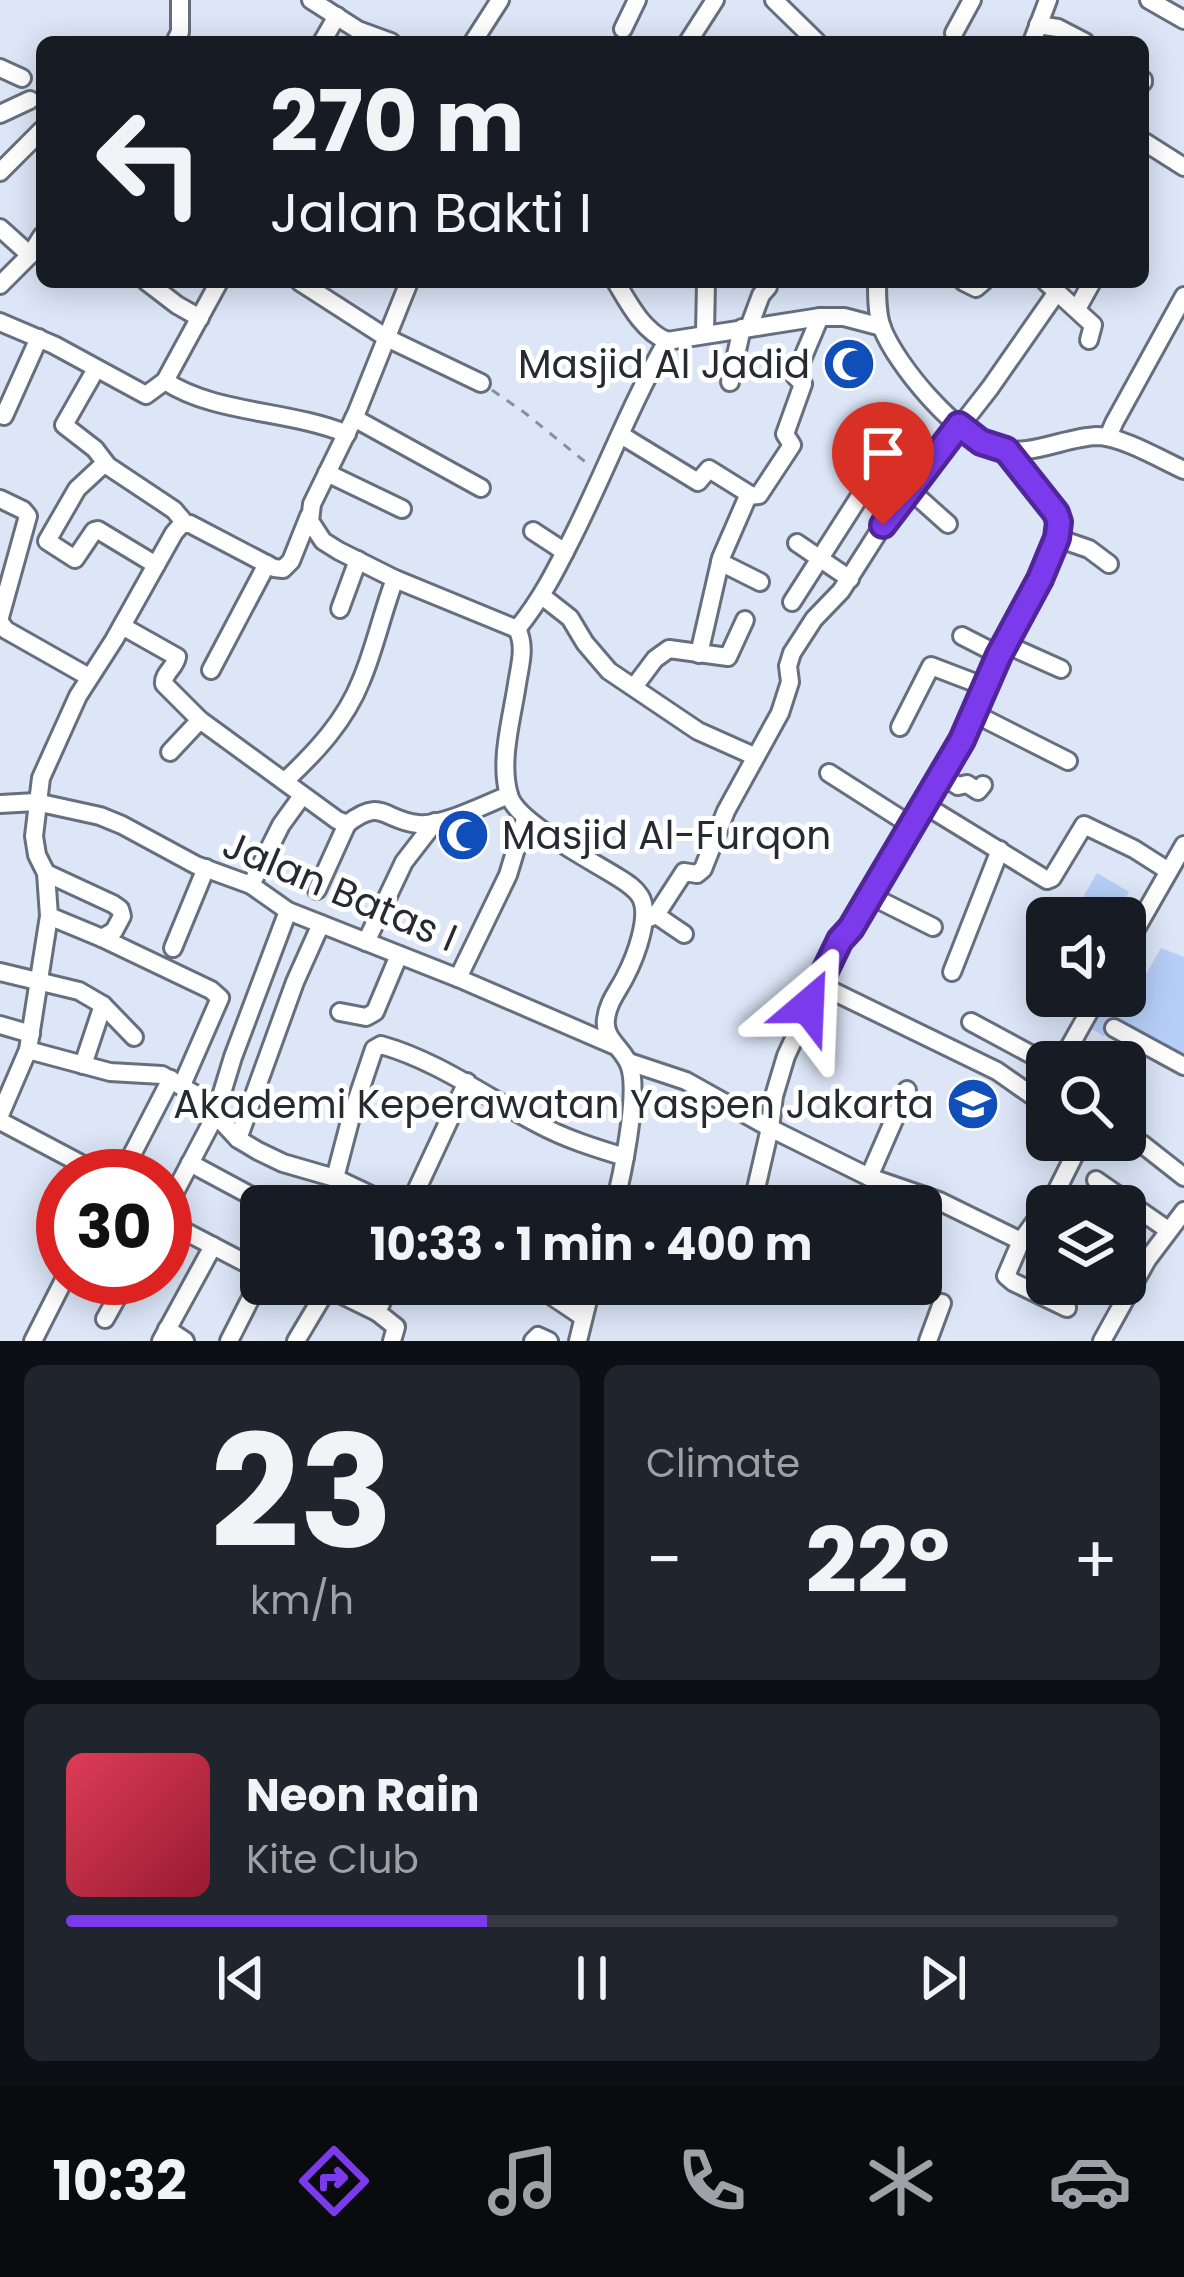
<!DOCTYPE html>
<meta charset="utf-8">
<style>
:root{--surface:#171b24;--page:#20242c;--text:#f1f3f6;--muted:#9ea1a6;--line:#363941;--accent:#7c3aed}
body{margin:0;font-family:Poppins,sans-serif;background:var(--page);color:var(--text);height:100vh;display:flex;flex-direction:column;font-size:45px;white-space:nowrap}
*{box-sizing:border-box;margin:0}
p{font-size:39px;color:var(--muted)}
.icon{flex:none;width:66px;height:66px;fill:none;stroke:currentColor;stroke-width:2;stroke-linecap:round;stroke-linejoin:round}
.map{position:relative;height:1341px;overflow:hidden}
.panel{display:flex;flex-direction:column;gap:24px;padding:24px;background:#0d0f14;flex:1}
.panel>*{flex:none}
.guide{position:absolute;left:36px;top:36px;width:1113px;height:252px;border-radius:18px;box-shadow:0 6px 30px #0003;background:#171b24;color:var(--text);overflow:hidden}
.tools{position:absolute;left:1026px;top:897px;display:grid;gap:24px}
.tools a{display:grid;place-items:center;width:120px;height:120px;border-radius:18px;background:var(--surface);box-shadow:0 6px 30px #0003;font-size:60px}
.speed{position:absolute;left:36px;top:1149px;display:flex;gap:24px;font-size:60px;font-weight:700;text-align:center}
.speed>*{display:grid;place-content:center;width:156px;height:156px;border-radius:50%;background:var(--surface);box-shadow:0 6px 30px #0003;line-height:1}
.speed .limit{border:18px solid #d22;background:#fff;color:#111}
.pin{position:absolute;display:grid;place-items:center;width:102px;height:102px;color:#fff;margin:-123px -51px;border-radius:50% 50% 50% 0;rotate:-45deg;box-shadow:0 0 12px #0007}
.pin .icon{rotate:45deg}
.me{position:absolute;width:132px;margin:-66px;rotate:26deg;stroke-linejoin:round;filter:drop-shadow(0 0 9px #0008)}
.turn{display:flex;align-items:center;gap:42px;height:252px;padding:0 36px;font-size:54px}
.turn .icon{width:156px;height:156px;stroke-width:2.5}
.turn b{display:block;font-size:84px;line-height:102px}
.big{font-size:90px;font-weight:700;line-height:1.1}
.panel .widget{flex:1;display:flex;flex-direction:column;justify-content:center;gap:18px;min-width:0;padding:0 42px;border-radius:18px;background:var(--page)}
.panel .dial{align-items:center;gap:0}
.dial b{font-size:156px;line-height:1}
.song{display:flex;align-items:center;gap:36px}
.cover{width:144px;height:144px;border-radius:18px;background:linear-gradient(135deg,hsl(350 70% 55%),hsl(350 70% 35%))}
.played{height:12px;border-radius:6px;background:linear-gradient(90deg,var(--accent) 40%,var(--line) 40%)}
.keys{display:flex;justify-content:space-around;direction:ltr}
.heat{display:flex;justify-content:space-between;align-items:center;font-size:66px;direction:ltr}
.panel .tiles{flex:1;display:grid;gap:24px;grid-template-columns:1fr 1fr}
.widget:last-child{grid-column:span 2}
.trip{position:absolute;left:240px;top:1185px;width:702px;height:120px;border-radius:18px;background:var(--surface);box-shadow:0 6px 30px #0003;font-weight:700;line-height:120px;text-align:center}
.dock{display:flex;height:192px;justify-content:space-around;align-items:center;background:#090b0e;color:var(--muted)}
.dock .icon{width:84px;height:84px}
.dock .selected{color:var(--accent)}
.dock b{font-size:54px;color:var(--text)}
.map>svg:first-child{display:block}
</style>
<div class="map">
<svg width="1184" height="1341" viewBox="0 0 1184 1341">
<rect width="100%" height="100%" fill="#dce6f7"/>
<g fill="#b6cef7">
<polygon points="1097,873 1129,892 1114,918 1071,918"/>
<polygon points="1161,948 1184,957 1184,1058 1112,1021 1104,1036 1088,1027 1105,996 1125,996 1125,984 1137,990"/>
</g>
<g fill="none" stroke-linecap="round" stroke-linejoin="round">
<g stroke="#666f7d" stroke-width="22">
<g id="minor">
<polyline points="311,0 358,30 391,42"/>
<polyline points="774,0 817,42"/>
<polyline points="1149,0 1184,20"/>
<polyline points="1038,25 1058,28 1085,42"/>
<polyline points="623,29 637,0"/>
<polyline points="954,33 972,0"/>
<polyline points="175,42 180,32 180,0"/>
<polyline points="322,42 337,16"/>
<polyline points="473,42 500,0"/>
<polyline points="688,42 715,0"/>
<polyline points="1032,42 1048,0"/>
<polyline points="0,68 22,78"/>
<polyline points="1143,80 1143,82"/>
<polyline points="0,114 30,100"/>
<polyline points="1143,141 1184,167"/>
<polyline points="0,172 42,130"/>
<polyline points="0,228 30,255"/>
<polyline points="147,282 177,305 200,318"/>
<polyline points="300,282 387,338 481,383"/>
<path d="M 409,282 L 356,414 L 312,504 L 310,521 L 323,541 L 339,551 L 395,579 L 517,629 C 526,646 520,665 517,684 C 512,718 499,761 509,795 C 516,822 594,862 619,878 C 627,883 635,888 640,896 C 652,915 635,958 625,977 C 618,991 608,1002 606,1019 C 603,1040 625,1049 630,1067 C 639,1095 622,1177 614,1206"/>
<path d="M 616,282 C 629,304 643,331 667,341"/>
<path d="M 877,282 C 877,297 877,314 882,328 C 897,366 956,436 996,448 C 1030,458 1064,437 1097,436 C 1121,436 1162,460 1184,470"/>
<polyline points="964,282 976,288 983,282"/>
<polyline points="0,285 30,255 42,236"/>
<polyline points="1057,292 1093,325 1089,340"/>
<polyline points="1077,309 1092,282"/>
<polyline points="0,322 54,345 146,395 165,381 219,282"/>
<polyline points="749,327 761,295 768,287"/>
<polyline points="705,333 706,282"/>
<polyline points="96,369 64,425 95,449 108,466 174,510 185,523"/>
<path d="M 165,381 C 215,414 289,410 347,434"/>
<polyline points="730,382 742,328"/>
<polyline points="4,416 39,338"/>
<polyline points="354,418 481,488"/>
<polyline points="621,435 698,482 709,469 749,494"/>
<polyline points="1108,437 1114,423 1184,296"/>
<polyline points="105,463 77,489 47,541 75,559 94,531 98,530 156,565"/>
<polyline points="327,473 402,509"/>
<polyline points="911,491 948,524"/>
<polyline points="0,499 23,510 28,516 0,617"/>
<polyline points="533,531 565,552"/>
<polyline points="1057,538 1089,549 1109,564"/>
<polyline points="797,543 850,579"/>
<polyline points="720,562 760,582"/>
<polyline points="542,596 570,618 585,643 609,671 698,731 754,756"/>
<polyline points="792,602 865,488"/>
<polyline points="340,609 358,560"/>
<polyline points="0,622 6,630 89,677"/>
<path d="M 122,626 L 177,657 C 175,668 163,673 164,684 L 200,720 L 337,820 L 347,824 C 382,797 383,820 418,824 C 442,827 485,804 509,795"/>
<path d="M 517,629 C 541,600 557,568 574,534 C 606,470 631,403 667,341 L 820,317 L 844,317 L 882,327"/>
<polyline points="962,636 999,655"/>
<polyline points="1005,644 1061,669"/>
<polyline points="699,654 721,558 748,496 759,495 792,445 785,434 803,384 795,376 820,317"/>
<polyline points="211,670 267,564"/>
<polyline points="634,687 655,659 669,649 728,657 745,620"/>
<polyline points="975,714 1068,761"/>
<polyline points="900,727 931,666 986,687"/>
<polyline points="170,752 200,720"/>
<polyline points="829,773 912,826"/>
<polyline points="940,774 958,786 967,784 978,791 983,785"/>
<path d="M 285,781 C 316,752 345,721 361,681 C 375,648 382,613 395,579"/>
<polyline points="0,804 36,802 100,816 122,825 196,865 251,885 288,911 458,978 613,1045"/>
<polyline points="923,804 1047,880 1052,878 1084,825 1134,849 1167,870"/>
<polyline points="46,873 113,904 120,909 122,916 114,931 102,938 49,916"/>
<polyline points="251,885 281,825 302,796"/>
<polyline points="317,890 347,824"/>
<polyline points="869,895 933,927"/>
<polyline points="656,915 684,934"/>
<polyline points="644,920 656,915 684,872 697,874 703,869 726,811 780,713 790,682 788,666 792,653 814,619 841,591 883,525 990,388 1057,292 1046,282"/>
<polyline points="102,938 211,990 220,998 182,1085"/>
<polyline points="366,942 404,862 435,822"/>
<polyline points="173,948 206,868"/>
<polyline points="1125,948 1184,845"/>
<polyline points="0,972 79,991 103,1005 134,1037"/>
<polyline points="952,972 1000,850"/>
<polyline points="458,978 508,875 525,819"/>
<polyline points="820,985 997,1071 1047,1106"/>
<polyline points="340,1012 366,1017 375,1012 399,955"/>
<polyline points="971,1022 1047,1063"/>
<polyline points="0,1025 31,1034"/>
<polyline points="1114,1028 1184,1066"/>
<polyline points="28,1050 110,1072 162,1075 198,1096 238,1139 258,1151 283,1163 335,1178 394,1206"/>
<polyline points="629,1062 686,1081 770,1128 869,1177 939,1201 1021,1241 1055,1194 1070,1206"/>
<polyline points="1061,1062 1098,996"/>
<polyline points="83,1065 103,1005"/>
<polyline points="0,1115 28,1050 49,916 46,873 37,855 34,836 41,778 78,696 114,640 174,533 182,524 190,524 274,568 283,569 291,561 309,516"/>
<polyline points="0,1121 104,1176"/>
<polyline points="238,1139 295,982 321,924"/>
<polyline points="1142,1144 1184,1177"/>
<polyline points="190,1163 270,1206"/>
<polyline points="121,1176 171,1079"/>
<polyline points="869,1177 907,1090"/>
<path d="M 335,1178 L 351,1117 L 374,1049 L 381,1045 C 438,1061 486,1097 538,1124 C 566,1139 595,1148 625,1157"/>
<polyline points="1096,1180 1168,1230"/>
<polyline points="1055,1194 1082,1140"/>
<polyline points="409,1206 467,1082"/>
<path d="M 752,1206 L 770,1128 L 774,1096 L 786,1056 L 840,940 L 851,929 C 889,865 929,801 964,735 C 983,699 997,661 1015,624 C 1029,594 1066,547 1056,513 L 1006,450"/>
<polyline points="165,1211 215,1116 233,1057 288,911"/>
<polyline points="165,1221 261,1271"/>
<polyline points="1021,1241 1006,1276 1013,1282 1067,1308"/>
<polyline points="390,1284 377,1312 396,1327 392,1341"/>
<polyline points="534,1284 583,1317"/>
<polyline points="328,1288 377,1312"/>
<polyline points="105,1319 128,1278"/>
<polyline points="167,1329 185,1341"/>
<polyline points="33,1341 65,1278"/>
<polyline points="161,1341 213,1246"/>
<polyline points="229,1341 261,1278"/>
<polyline points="296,1341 330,1284"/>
<polyline points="533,1341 538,1336 549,1341"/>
<polyline points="578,1341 592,1284"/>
<polyline points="928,1341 942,1303"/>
<polyline points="1102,1341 1147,1260 1184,1211"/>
</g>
</g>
<polyline stroke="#88909c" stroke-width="3" stroke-dasharray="9 9" stroke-linecap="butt" points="492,390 525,413 589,465"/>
<use href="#minor" stroke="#fff" stroke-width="16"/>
</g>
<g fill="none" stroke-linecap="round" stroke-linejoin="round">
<g stroke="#51269a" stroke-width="30">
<polyline id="route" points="808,1006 840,940 851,928 962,740 999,655 1040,579 1057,538 1059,522 1056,513 1006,450 981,442 959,425 883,525"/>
</g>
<use href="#route" stroke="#7c3aed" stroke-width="21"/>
</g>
<defs>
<g id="mosque-disc" transform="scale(2.7)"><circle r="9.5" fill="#104eba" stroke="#fff"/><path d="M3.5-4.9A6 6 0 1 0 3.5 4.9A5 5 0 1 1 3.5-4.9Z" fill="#fff"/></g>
<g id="university-disc" transform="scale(2.7)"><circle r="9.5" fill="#104eba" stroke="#fff"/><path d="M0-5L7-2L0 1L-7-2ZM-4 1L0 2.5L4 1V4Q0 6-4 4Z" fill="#fff"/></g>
</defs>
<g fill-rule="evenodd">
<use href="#mosque-disc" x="849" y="364"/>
<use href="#mosque-disc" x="463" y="835"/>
<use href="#university-disc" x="973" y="1104"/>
</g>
<g text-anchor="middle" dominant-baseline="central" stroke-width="10" stroke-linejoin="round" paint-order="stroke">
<g font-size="39" fill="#272b31" stroke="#fff" text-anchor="end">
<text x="810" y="364">Masjid Al Jadid</text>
<text x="502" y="835" text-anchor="start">Masjid Al-Furqon</text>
<text x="934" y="1104">Akademi Keperawatan Yaspen Jakarta</text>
</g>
<g font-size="39" fill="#272b31" stroke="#fff">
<text transform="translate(340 891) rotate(23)">Jalan Batas I</text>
</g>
</g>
</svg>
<div class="tools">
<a><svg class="icon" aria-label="sound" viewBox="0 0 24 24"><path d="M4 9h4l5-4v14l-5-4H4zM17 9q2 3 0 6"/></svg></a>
<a><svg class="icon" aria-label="search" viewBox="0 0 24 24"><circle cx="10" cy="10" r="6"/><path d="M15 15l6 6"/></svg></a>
<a><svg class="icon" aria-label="layers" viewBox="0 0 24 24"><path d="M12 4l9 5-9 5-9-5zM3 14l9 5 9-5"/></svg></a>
</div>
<div class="speed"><div class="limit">30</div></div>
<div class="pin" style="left:883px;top:525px;background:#d93025"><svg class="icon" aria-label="arrive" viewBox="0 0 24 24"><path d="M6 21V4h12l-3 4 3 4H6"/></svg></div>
<svg class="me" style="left:808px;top:1006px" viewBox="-20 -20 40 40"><path d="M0-17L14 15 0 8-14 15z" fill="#7c3aed" stroke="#fff" stroke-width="4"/></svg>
<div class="trip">10:33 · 1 min · 400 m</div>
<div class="guide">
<div class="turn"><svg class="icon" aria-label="left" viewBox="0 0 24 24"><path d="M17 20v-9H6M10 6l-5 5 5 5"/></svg><div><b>270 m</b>Jalan Bakti I</div></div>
</div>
</div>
<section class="panel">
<div class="tiles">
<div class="widget dial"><b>23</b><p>km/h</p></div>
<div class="widget"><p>Climate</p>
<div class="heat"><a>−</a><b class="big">22°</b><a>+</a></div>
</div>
<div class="widget">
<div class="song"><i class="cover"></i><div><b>Neon Rain</b><p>Kite Club</p></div></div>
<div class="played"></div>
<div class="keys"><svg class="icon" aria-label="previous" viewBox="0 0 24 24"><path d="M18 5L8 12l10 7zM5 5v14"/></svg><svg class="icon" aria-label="pause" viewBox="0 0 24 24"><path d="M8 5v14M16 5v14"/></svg><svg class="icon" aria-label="next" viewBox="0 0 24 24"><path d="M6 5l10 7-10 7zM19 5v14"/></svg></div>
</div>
</div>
</section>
<nav class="dock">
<b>10:32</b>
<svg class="icon selected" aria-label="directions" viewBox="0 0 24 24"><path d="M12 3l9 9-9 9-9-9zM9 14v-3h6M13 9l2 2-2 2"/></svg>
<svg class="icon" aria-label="music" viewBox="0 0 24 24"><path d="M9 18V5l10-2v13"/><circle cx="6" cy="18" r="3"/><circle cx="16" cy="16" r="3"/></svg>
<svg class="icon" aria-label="phone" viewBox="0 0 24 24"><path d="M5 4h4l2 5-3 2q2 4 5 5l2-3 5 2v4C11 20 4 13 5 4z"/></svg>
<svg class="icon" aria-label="climate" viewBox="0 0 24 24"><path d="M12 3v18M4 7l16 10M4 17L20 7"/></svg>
<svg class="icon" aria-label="car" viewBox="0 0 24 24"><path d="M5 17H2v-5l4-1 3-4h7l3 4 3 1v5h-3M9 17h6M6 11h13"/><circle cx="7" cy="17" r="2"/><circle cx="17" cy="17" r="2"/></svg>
</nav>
